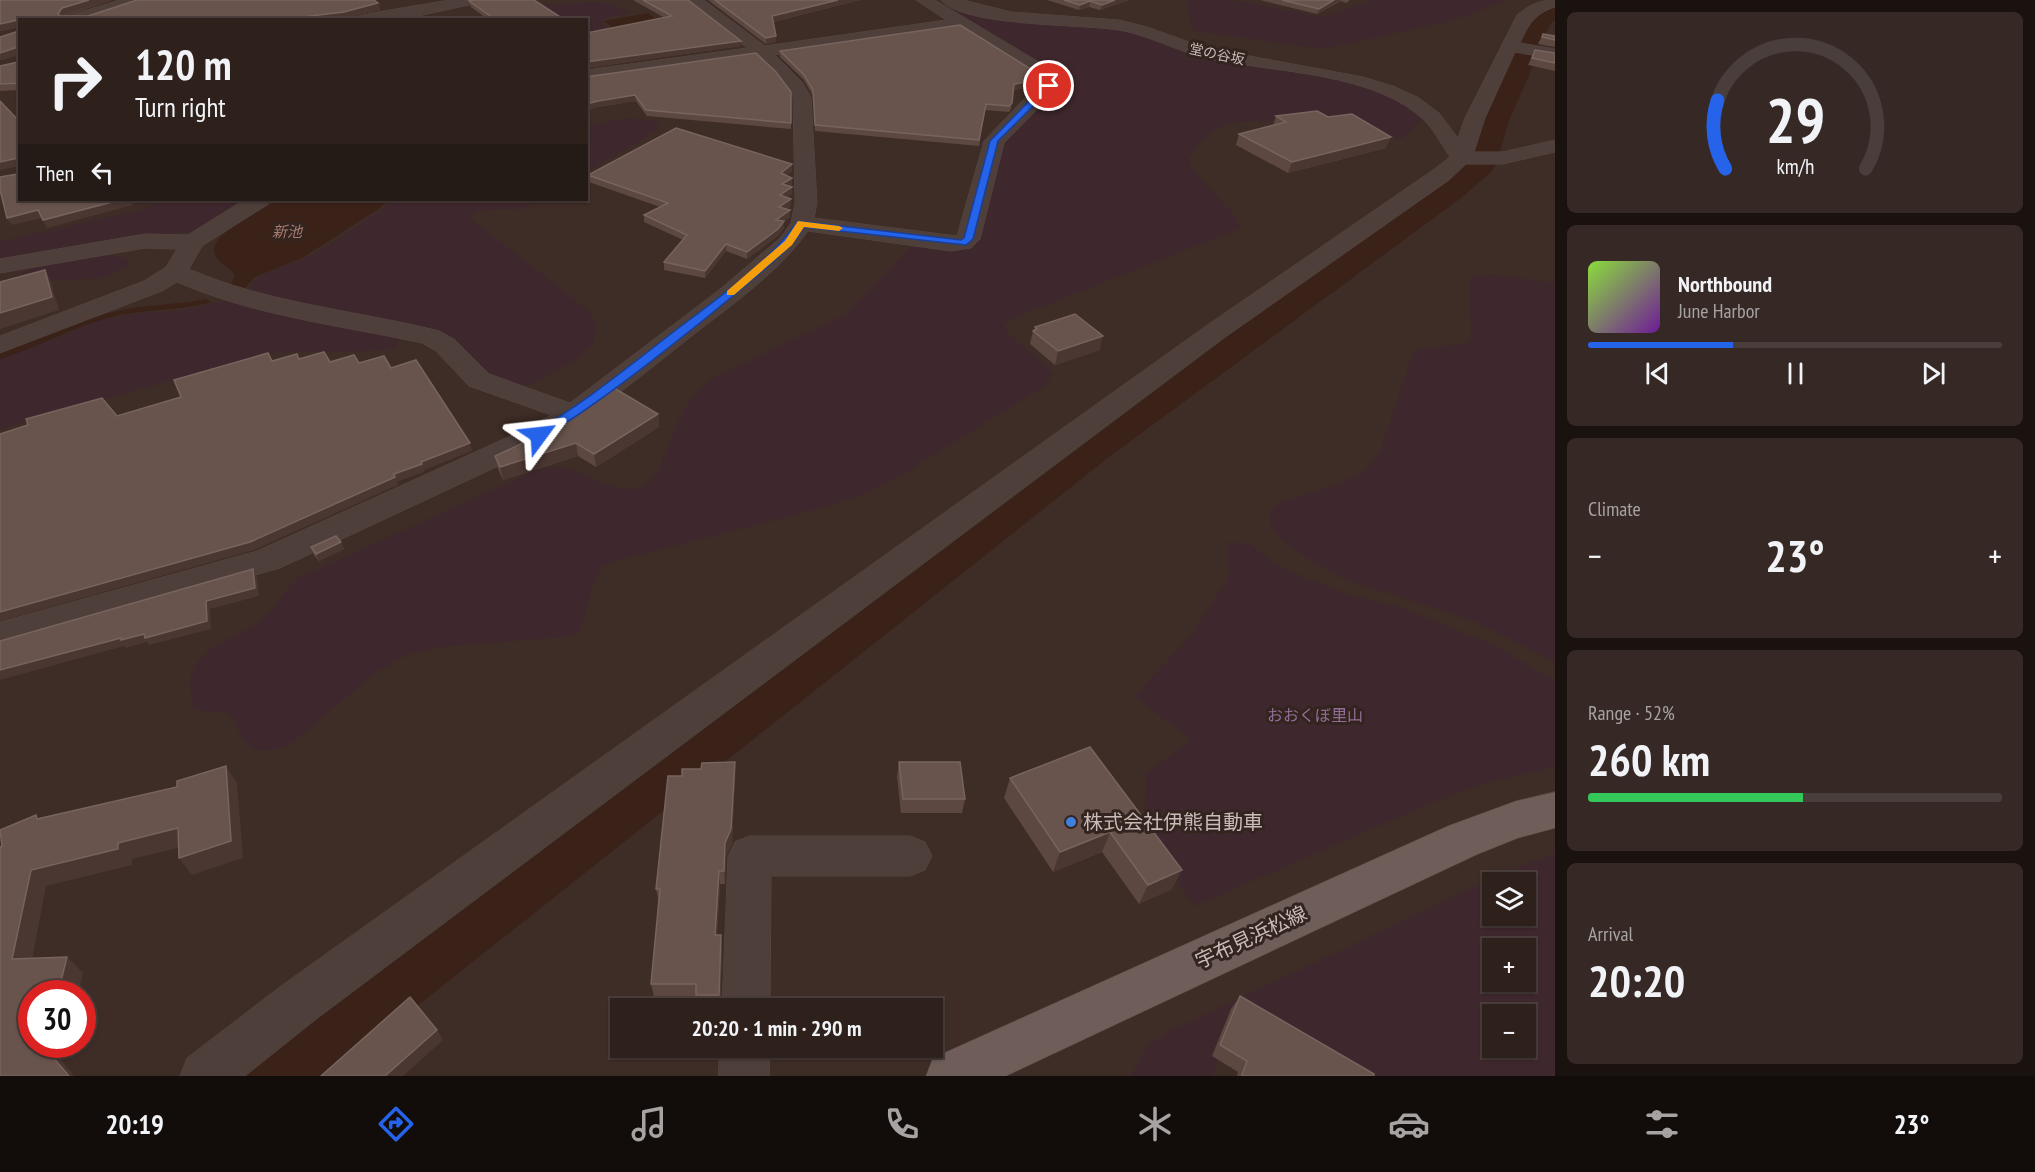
<!DOCTYPE html>
<meta charset="utf-8">
<style>
:root{--surface:#2e211c;--page:#362925;--text:#f1f3f6;--muted:#a7a3a3;--line:#493e3b;--accent:#2563eb}
body{margin:0;font-family:"PT Sans Narrow","Noto Sans JP",sans-serif;background:var(--page);color:var(--text);height:100vh;display:flex;flex-direction:column;font-size:22px;white-space:nowrap}
*{box-sizing:border-box;margin:0}
p{font-size:20px;color:var(--muted)}
.icon{flex:none;width:33px;height:33px;fill:none;stroke:currentColor;stroke-width:2;stroke-linecap:round;stroke-linejoin:round}
.map{position:relative;flex:1;overflow:hidden}
.panel{display:flex;flex-direction:column;gap:12px;padding:12px;background:#19120f;width:480px}
.panel>*{flex:none}
.banner{position:absolute;left:18px;top:18px;width:570px;height:183px;border-radius:0px;box-shadow:0 2px 4px #0004,0 0 0 2px var(--line);background:#2e211c;color:var(--text);overflow:hidden}
.fabs{position:absolute;left:1482px;top:872px;display:grid;gap:12px}
.fabs a{display:grid;place-items:center;width:54px;height:54px;border-radius:0px;background:var(--surface);box-shadow:0 2px 4px #0004,0 0 0 2px var(--line);font-size:30px}
.speed{position:absolute;left:18px;top:980px;display:flex;gap:12px;font-size:30px;font-weight:700;text-align:center}
.speed>*{display:grid;place-content:center;width:78px;height:78px;border-radius:50%;background:var(--surface);box-shadow:0 2px 4px #0004,0 0 0 2px var(--line);line-height:1}
.speed .limit{border:9px solid #d22;background:#fff;color:#111}
.pin{position:absolute;display:grid;place-items:center;width:51px;height:51px;color:#fff;margin:-26px;border:3px solid #fff;border-radius:50%;box-shadow:0 2px 6px #0007}
.me{position:absolute;width:66px;margin:-33px;rotate:60deg;stroke-linejoin:round;filter:drop-shadow(0 0 4px #0008)}
.turn{display:flex;align-items:center;gap:21px;height:126px;padding:0 18px;font-size:27px}
.turn .icon{width:78px;height:78px;stroke-width:2.5}
.turn b{display:block;font-size:42px;line-height:51px}
.then{display:flex;align-items:center;height:57px;padding:0 18px;background:#0003;gap:12px;font-size:22px}
.big{font-size:45px;font-weight:800;line-height:1.1}
.panel .card{flex:1;display:flex;flex-direction:column;justify-content:center;gap:9px;min-width:0;padding:0 21px;border-radius:9px;background:var(--page)}
.panel .dial{align-items:center;gap:0}
.dial svg{height:156px;overflow:visible;fill:none;stroke:var(--line);stroke-width:7;stroke-linecap:round;text-anchor:middle}
.dial text{fill:var(--text);stroke:none}
.song{display:flex;align-items:center;gap:18px}
.cover{width:72px;height:72px;border-radius:9px;background:linear-gradient(135deg,hsl(90 70% 55%),hsl(280 70% 35%))}
.played{height:6px;border-radius:3px;background:linear-gradient(90deg,var(--accent) 35%,var(--line) 35%)}
.keys{display:flex;justify-content:space-around;direction:ltr}
.heat{display:flex;justify-content:space-between;align-items:center;font-size:33px;direction:ltr}
.charge{height:9px;border-radius:4px;background:linear-gradient(90deg,#34c759 52%,var(--line) 0)}
.trip{position:absolute;left:610px;top:998px;width:333px;height:60px;border-radius:0px;background:var(--surface);box-shadow:0 2px 4px #0004,0 0 0 2px var(--line);font-weight:800;line-height:60px;text-align:center}
.tab-bar{display:flex;height:96px;justify-content:space-around;align-items:center;background:#120d0b;color:var(--muted)}
.tab-bar .icon{width:42px;height:42px}
.tab-bar .current{color:var(--accent)}
.tab-bar b{font-size:27px;color:var(--text)}
main{display:flex;flex:1;min-height:0}
.map>svg:first-child{display:block}
</style>
<main>
<div class="map">
<svg width="1555" height="1076" viewBox="0 0 1555 1076">
<rect width="100%" height="100%" fill="#3e2c26"/>
<g fill="#3f282d" fill-rule="evenodd">
<polygon points="1187,0 1231,0 1324,17 1371,0 1509,0 1447,22 1323,49 1195,31 1191,27"/>
<polygon points="591,2 607,3 630,12 600,20 609,29 587,37 586,20 516,19 526,6"/>
<path d="M 956,10 L 1102,26 L 1358,84 L 1404,102 L 1423,119 L 1401,139 L 1374,136 L 1332,119 L 1237,122 C 1218,124 1196,142 1188,160 L 1191,167 L 1237,219 L 1240,227 L 1232,232 L 1013,318 L 1004,325 C 1014,346 1040,355 1052,375 L 1046,385 L 898,477 L 865,494 L 825,507 L 613,562 C 609,563 603,565 601,569 C 590,580 588,614 579,632 L 563,637 L 440,647 L 407,655 L 375,673 L 293,742 L 274,750 L 254,750 L 243,740 L 233,719 L 227,713 L 194,710 C 191,702 191,695 190,687 C 189,648 235,640 260,621 C 278,608 283,589 300,577 L 537,470 C 543,469 549,467 555,467 C 595,469 638,520 662,461 C 676,428 682,400 712,379 L 846,314 L 912,246 L 920,244 L 951,248 L 1002,142 L 1056,87 L 953,12 Z"/>
<polygon points="629,118 654,121 659,126 656,131 587,172 587,125"/>
<polygon points="166,200 243,200 192,231 0,260 0,242 2,241 140,210"/>
<path d="M 391,200 L 540,200 L 521,209 L 488,210 L 478,211 L 472,216 L 472,220 L 588,310 C 612,343 576,361 551,373 C 541,379 529,387 517,386 C 494,383 479,367 464,351 L 249,292 C 250,274 284,267 299,261 C 325,251 358,225 383,208 Z"/>
<polygon points="97,254 123,257 129,261 126,267 104,278 43,281 15,278 43,263"/>
<polygon points="1489,274 1555,283 1555,662 1476,622 1341,578 1315,563 1284,542 1271,528 1269,513 1279,503 1336,485 1366,470 1381,449 1412,355 1418,349 1468,343 1471,336 1469,282 1474,276"/>
<path d="M 223,301 L 296,319 L 388,335 L 399,339 L 394,348 C 352,355 307,349 264,354 L 0,429 L 0,359 L 101,320 L 142,313 L 185,310 Z"/>
<polygon points="1227,542 1249,544 1274,563 1312,581 1351,595 1400,607 1496,646 1555,681 1555,767 1483,784 1429,804 1195,906 1144,838 1146,773 1191,740 1135,696 1192,634 1229,576"/>
<path d="M 1555,853 L 1555,1076 L 1361,1076 L 1227,1037 L 1212,1076 L 1130,1076 L 1148,1046 L 1166,1033 L 1497,876 ZM 1492,882 L 1526,882 L 1526,915 L 1492,915 ZM 1492,948 L 1526,948 L 1526,981 L 1492,981 ZM 1492,1014 L 1526,1014 L 1526,1047 L 1492,1047 Z"/>
</g>
<g fill="#3b2219">
<polygon points="648,13 660,22 615,30 604,21"/>
<path d="M 279,200 L 388,200 L 380,208 L 302,258 L 255,277 L 243,290 L 230,286 L 235,276 C 231,266 215,264 214,251 C 212,233 265,207 279,200 Z"/>
</g>
<g fill="none" stroke-linecap="round" stroke-linejoin="round">
<path fill="#3b2219" fill-rule="evenodd" d="M 206,299 L 210,301 L 209,303 C 176,311 141,309 108,318 C 71,328 37,348 0,359 L 0,353 C 39,338 77,320 118,311 C 147,304 177,305 206,299 Z"/>
<polygon fill="#3b2219" fill-rule="evenodd" points="1555,0 1555,20 1550,25 1537,50 1539,52 1509,121 1496,164 1491,172 1461,198 1109,457 329,1076 210,1076 224,1044 1071,433 1433,182 1460,159 1473,121 1521,23 1533,8 1545,2"/>
<g stroke="#574843" stroke-width="1">
<g id="minor">
<polygon points="120,0 145,0 143,3 90,20 63,20 65,17"/>
<path d="M 449,0 L 480,0 L 478,3 L 404,19 L 347,20 C 352,15 434,3 449,0 Z"/>
<path d="M 685,0 L 704,0 L 765,46 L 946,20 L 916,0 L 935,0 L 1052,70 L 1060,80 L 1056,90 L 1004,143 L 980,239 L 971,248 L 951,251 L 808,231 C 780,271 732,305 693,335 C 646,372 600,410 550,442 L 280,568 L 0,648 L 0,622 L 257,551 L 528,428 L 551,415 L 469,386 L 436,351 L 422,343 C 339,325 255,316 177,282 L 162,291 L 0,353 L 0,336 L 144,281 L 166,267 L 177,249 L 145,248 L 0,273 L 0,259 L 145,234 L 188,235 L 244,200 L 270,200 L 267,205 L 202,246 L 189,269 C 270,304 355,310 439,331 L 454,339 L 489,374 L 570,403 L 719,290 L 780,238 L 791,223 L 795,203 L 793,97 L 778,77 L 757,57 L 586,81 L 586,70 L 747,48 ZM 959,28 L 1042,80 L 984,141 L 957,236 L 814,218 L 817,203 L 811,97 L 802,82 L 775,55 Z"/>
<path d="M 941,0 L 963,0 L 1011,12 L 1119,20 L 1147,27 L 1206,48 L 1363,77 L 1393,86 L 1419,98 L 1439,113 L 1458,138 L 1465,118 L 1517,15 C 1529,5 1539,0 1555,0 L 1555,7 C 1534,14 1529,24 1520,43 L 1555,49 L 1555,59 L 1515,52 L 1485,118 L 1474,152 L 1503,152 L 1555,140 L 1555,152 L 1503,164 L 1466,164 L 1449,180 L 1224,338 L 315,1020 L 245,1076 L 180,1076 L 187,1058 L 281,986 L 1206,326 L 1433,170 L 1450,157 C 1442,146 1436,133 1427,123 C 1377,71 1272,73 1206,58 C 1176,51 1149,35 1119,30 C 1083,24 962,27 941,0 Z"/>
<polygon points="750,836 910,836 925,842 932,856 925,870 910,876 771,876 770,1008 722,1008 728,856 735,842"/>
<polygon points="720,1047 770,1047 769,1076 719,1076"/>
</g>
</g>
<g stroke="#574843" stroke-width="1">
<polygon id="major" points="1555,792 1555,828 1518,838 1478,854 1006,1076 926,1076 933,1058 1448,826 1516,801"/>
</g>
<use href="#minor" fill="#4e3f3a" fill-rule="evenodd"/>
<use href="#major" fill="#6e5d58" fill-rule="evenodd"/>
</g>
<g fill="#5c4841">
<polygon points="0,0 112,0 64,16 88,16 137,0 374,0 378,3 380,10 346,18 336,20 20,20 20,90 0,91 0,66 18,62 18,55 0,60 0,37 19,31 19,27 0,31"/>
<polygon points="633,0 688,0 741,46 586,68 586,33 665,18"/>
<polygon points="708,0 860,0 773,22 776,42 766,44"/>
<polygon points="1047,0 1129,0 1100,10 1089,7 1079,10"/>
<polygon points="1260,0 1350,0 1346,3 1341,1 1317,14"/>
<polygon points="469,1 565,20 489,20 471,7"/>
<polygon points="1543,34 1555,36 1555,47 1538,44"/>
<polygon points="1535,50 1555,53 1555,71 1528,65"/>
<polygon points="780,51 1036,79 1035,84 1032,87 1013,90 1011,109 1009,112 985,110 979,146 815,131 813,96 804,80 780,57"/>
<polygon points="586,77 791,92 791,129 647,116 636,101 598,107"/>
<polygon points="1276,116 1328,117 1386,148 1288,173 1236,145 1239,134 1273,126"/>
<polygon points="792,164 792,171 787,175 792,185 789,187 792,187 792,194 787,197 791,206 787,209 790,210 790,217 784,221 784,228 778,236 747,259 726,251 705,278 664,270 664,262 683,240 644,222 644,215 660,207 589,182 588,175"/>
<polygon points="1035,327 1100,350 1055,365 1030,344 1033,331 1034,330"/>
<polygon points="658,414 659,427 596,467 578,456 503,480 498,469 495,456"/>
<polygon points="341,542 344,549 319,561 314,555 311,547"/>
<polygon points="1090,747 1172,889 1139,904 1102,852 1053,872 1004,798 1010,778"/>
<polygon points="899,762 965,799 962,813 901,813 897,776"/>
<polygon points="701,769 735,776 732,843 726,856 725,884 720,884 717,935 722,947 720,1008 697,1007 696,996 654,996 651,984 659,902 656,889 682,776"/>
<polygon points="1240,996 1374,1076 1237,1076 1238,1072 1212,1056 1231,1009"/>
</g>
<g fill="#4b3731">
<polygon points="89,0 112,0 64,15 61,20 58,14 62,8"/>
<polygon points="838,0 860,0 772,22 772,16"/>
<polygon points="1115,0 1129,0 1100,10 1102,5"/>
<polygon points="1334,0 1341,0 1317,14 1319,9"/>
<polygon points="1090,1 1089,7 1079,10 1080,5"/>
<polygon points="378,3 380,10 346,18 336,20 278,20"/>
<polygon points="18,20 20,27 0,31 0,24"/>
<polygon points="776,36 776,42 766,44 766,38"/>
<polygon points="741,41 741,46 586,68 586,62"/>
<polygon points="18,47 20,55 0,60 0,53"/>
<polygon points="1037,73 1035,84 1032,87 1013,90 1014,84 1030,75"/>
<polygon points="635,95 636,101 598,107 586,111 586,104 598,101"/>
<polygon points="1391,137 1386,148 1288,173 1292,162"/>
<polygon points="18,158 20,166 0,170 0,162"/>
<polygon points="792,164 792,171 781,180 781,173"/>
<polygon points="792,178 792,185 782,191 782,184"/>
<polygon points="792,187 792,194 780,202 780,195"/>
<polygon points="791,199 791,206 779,214 779,207"/>
<polygon points="120,200 130,200 133,205 47,228 43,220"/>
<polygon points="38,210 42,218 12,225 7,218"/>
<polygon points="790,210 790,217 776,227 776,220"/>
<polygon points="784,221 784,228 778,236 747,259 747,252"/>
<polygon points="726,244 726,251 705,278 705,271"/>
<polygon points="45,270 51,282 59,310 0,329 0,313"/>
<polygon points="1103,336 1100,350 1055,365 1058,351"/>
<polygon points="658,414 659,427 596,467 594,454"/>
<polygon points="470,443 472,451 424,470 424,472 397,482 398,485 254,550 0,621 0,612 394,474 421,462"/>
<polygon points="576,443 578,456 503,480 500,467"/>
<polygon points="341,542 344,549 319,561 316,554"/>
<polygon points="253,569 257,577 259,596 210,609 211,629 149,645 147,642 126,648 124,646 0,680 0,670 206,601"/>
<polygon points="735,762 735,776 732,843 726,856 725,884 724,871 725,843"/>
<polygon points="226,766 237,783 243,858 192,875 179,858"/>
<polygon points="178,828 190,845 132,859 132,865 46,886 29,975 12,959 31,870 118,843"/>
<polygon points="1110,832 1102,852 1053,872 1060,852"/>
<polygon points="1182,870 1172,889 1139,904 1148,885"/>
<polygon points="719,871 720,884 716,947 715,935"/>
<polygon points="721,935 722,947 720,1008 719,995"/>
<polygon points="67,957 83,973 78,993 58,993"/>
<polygon points="437,1030 443,1040 403,1076 385,1076"/>
<polygon points="45,1044 66,1044 62,1061 74,1076 69,1076 44,1047"/>
</g>
<g fill="#68544d" stroke="#77645e" stroke-width="1.5">
<polygon points="0,0 89,0 62,8 58,14 60,16 88,16 137,0 374,0 378,3 344,12 278,20 20,20 20,83 0,84 0,66 18,62 18,47 0,53 0,37 19,31 18,20 0,24"/>
<polygon points="474,0 534,0 565,20 493,20 490,16 469,1"/>
<polygon points="643,0 688,0 741,41 586,62 586,33 672,16"/>
<polygon points="715,0 838,0 772,16 776,36 766,38"/>
<polygon points="1064,0 1115,0 1102,5 1090,1 1080,5"/>
<polygon points="1282,0 1334,0 1319,9"/>
<polygon points="960,25 1037,73 1030,75 1036,78 1033,81 1014,84 1012,103 1009,106 986,104 979,140 815,125 813,90 804,75 780,51"/>
<polygon points="1543,34 1555,36 1555,40 1542,37"/>
<polygon points="1535,50 1555,53 1555,63 1532,58"/>
<polygon points="756,53 776,72 791,92 791,123 646,110 635,95 598,101 586,104 586,77"/>
<polygon points="0,101 20,122 20,200 120,200 43,220 38,210 7,218 0,190 0,177 18,174 18,158 0,162"/>
<polygon points="1317,111 1328,117 1352,114 1391,137 1292,162 1239,134 1286,122 1276,116"/>
<polygon points="676,128 792,164 781,173 792,178 782,184 792,187 780,195 791,199 779,207 790,210 776,220 784,221 778,229 747,252 726,244 705,271 664,262 687,235 644,215 668,203 588,175"/>
<polygon points="45,270 52,297 0,313 0,282"/>
<polygon points="1075,314 1103,336 1058,351 1033,331 1037,329 1035,327"/>
<polygon points="324,352 330,362 354,355 359,363 384,356 391,368 416,360 470,443 421,462 422,464 394,474 395,477 250,542 0,612 0,434 28,425 26,419 102,398 117,416 181,397 174,380 268,353 272,361 297,354 299,359"/>
<polygon points="614,388 658,414 594,454 576,443 500,467 495,456 549,431"/>
<polygon points="336,536 341,542 316,554 311,547"/>
<polygon points="253,569 255,588 206,601 207,621 145,638 144,634 121,640 121,638 0,670 0,641"/>
<polygon points="1090,747 1182,870 1148,885 1110,832 1060,852 1010,778"/>
<polygon points="735,762 731,829 725,843 724,871 719,871 715,935 721,935 719,995 696,995 696,984 651,984 660,889 656,889 668,776 682,776 682,769 701,769 702,763"/>
<polygon points="899,762 960,762 965,799 903,799"/>
<polygon points="226,766 231,841 179,858 178,828 118,843 118,849 31,870 12,959 67,957 58,993 32,993 32,1044 45,1044 44,1047 69,1076 0,1076 0,847 2,846 0,830 36,815 37,819 177,787 177,781"/>
<polygon points="1240,996 1374,1074 1374,1076 1243,1076 1242,1075 1247,1061 1220,1045"/>
<polygon points="410,997 437,1030 385,1076 321,1076"/>
</g>
<path fill="#2563eb" stroke="#184099" stroke-width="1.5" d="M 1046,84 L 1053,86 L 998,141 L 973,239 L 966,245 L 804,227 C 800,233 796,240 791,245 C 766,272 556,443 534,437 L 534,432 C 585,403 629,366 676,330 C 718,298 767,265 798,221 L 961,240 L 964,238 L 990,141 Z"/>
<polygon fill="#f59e0b" points="798,221 839,226 843,228 839,231 804,227 792,245 734,295 727,295 727,291 785,241"/>
<circle fill="#3f7fe0" stroke="#33241f" stroke-width="2" cx="1071" cy="822" r="6"/>
<g text-anchor="middle" dominant-baseline="central" stroke-width="6" stroke-linejoin="round" paint-order="stroke">
<g font-size="14" fill="#c9bbb6" stroke="#33241f">
<text transform="translate(1217 54) rotate(12)">堂の谷坂</text>
</g>
<g font-size="15" font-style="italic" fill="#a67d71" stroke="#33241f">
<text x="287" y="231">新池</text>
</g>
<g font-size="16" fill="#946e98" stroke="#33241f">
<text x="1315" y="715">おおくぼ里山</text>
</g>
<g font-size="20" fill="#c9bbb6" stroke="#33241f" text-anchor="start">
<text x="1083" y="822">株式会社伊熊自動車</text>
</g>
<g font-size="20" fill="#c9bbb6" stroke="#33241f">
<text transform="translate(1251 937) rotate(-25)">宇布見浜松線</text>
</g>
</g>
</svg>
<div class="fabs">
<a><svg class="icon" aria-label="layers" viewBox="0 0 24 24"><path d="M12 4l9 5-9 5-9-5zM3 14l9 5 9-5"/></svg></a>
<a>+</a>
<a>−</a>
</div>
<div class="speed"><div class="limit">30</div></div>
<div class="pin" style="left:1049px;top:86px;background:#d93025"><svg class="icon" aria-label="arrive" viewBox="0 0 24 24"><path d="M6 21V4h12l-3 4 3 4H6"/></svg></div>
<svg class="me" style="left:539px;top:435px" viewBox="-20 -20 40 40"><path d="M0-17L14 15 0 8-14 15z" fill="#2563eb" stroke="#fff" stroke-width="4"/></svg>
<div class="trip">20:20 · 1 min · 290 m</div>
<div class="banner">
<div class="turn"><svg class="icon" aria-label="right" viewBox="0 0 24 24"><path d="M7 20v-9h11M14 6l5 5-5 5"/></svg><div><b>120 m</b>Turn right</div></div>
<div class="then">Then<svg class="icon" aria-label="left" viewBox="0 0 24 24"><path d="M17 20v-9H6M10 6l-5 5 5 5"/></svg></div>
</div>
</div>
<section class="panel">
<div class="card dial"><svg viewBox="0 0 100 80">
<path d="M14 69A42 42 0 1 1 86 69"/>
<path d="M14 69A42 42 0 0 1 10 34" stroke="#2563eb"/>
<text x="50" y="56" font-size="32" font-weight="700">29</text>
<text x="50" y="72" font-size="11">km/h</text>
</svg></div>
<div class="card">
<div class="song"><i class="cover"></i><div><b>Northbound</b><p>June Harbor</p></div></div>
<div class="played"></div>
<div class="keys"><svg class="icon" aria-label="previous" viewBox="0 0 24 24"><path d="M18 5L8 12l10 7zM5 5v14"/></svg><svg class="icon" aria-label="pause" viewBox="0 0 24 24"><path d="M8 5v14M16 5v14"/></svg><svg class="icon" aria-label="next" viewBox="0 0 24 24"><path d="M6 5l10 7-10 7zM19 5v14"/></svg></div>
</div>
<div class="card"><p>Climate</p>
<div class="heat"><a>−</a><b class="big">23°</b><a>+</a></div>
</div>
<div class="card"><p>Range · 52%</p><b class="big">260 km</b><div class="charge"></div></div>
<div class="card"><p>Arrival</p><b class="big">20:20</b></div>
</section>
</main>
<nav class="tab-bar">
<b>20:19</b>
<svg class="icon current" aria-label="directions" viewBox="0 0 24 24"><path d="M12 3l9 9-9 9-9-9zM9 14v-3h6M13 9l2 2-2 2"/></svg>
<svg class="icon" aria-label="music" viewBox="0 0 24 24"><path d="M9 18V5l10-2v13"/><circle cx="6" cy="18" r="3"/><circle cx="16" cy="16" r="3"/></svg>
<svg class="icon" aria-label="phone" viewBox="0 0 24 24"><path d="M5 4h4l2 5-3 2q2 4 5 5l2-3 5 2v4C11 20 4 13 5 4z"/></svg>
<svg class="icon" aria-label="climate" viewBox="0 0 24 24"><path d="M12 3v18M4 7l16 10M4 17L20 7"/></svg>
<svg class="icon" aria-label="car" viewBox="0 0 24 24"><path d="M5 17H2v-5l4-1 3-4h7l3 4 3 1v5h-3M9 17h6M6 11h13"/><circle cx="7" cy="17" r="2"/><circle cx="17" cy="17" r="2"/></svg>
<svg class="icon" aria-label="filters" viewBox="0 0 24 24"><path d="M4 7h16M4 17h16"/><circle cx="9" cy="7" r="2"/><circle cx="15" cy="17" r="2"/></svg>
<b>23°</b>
</nav>
